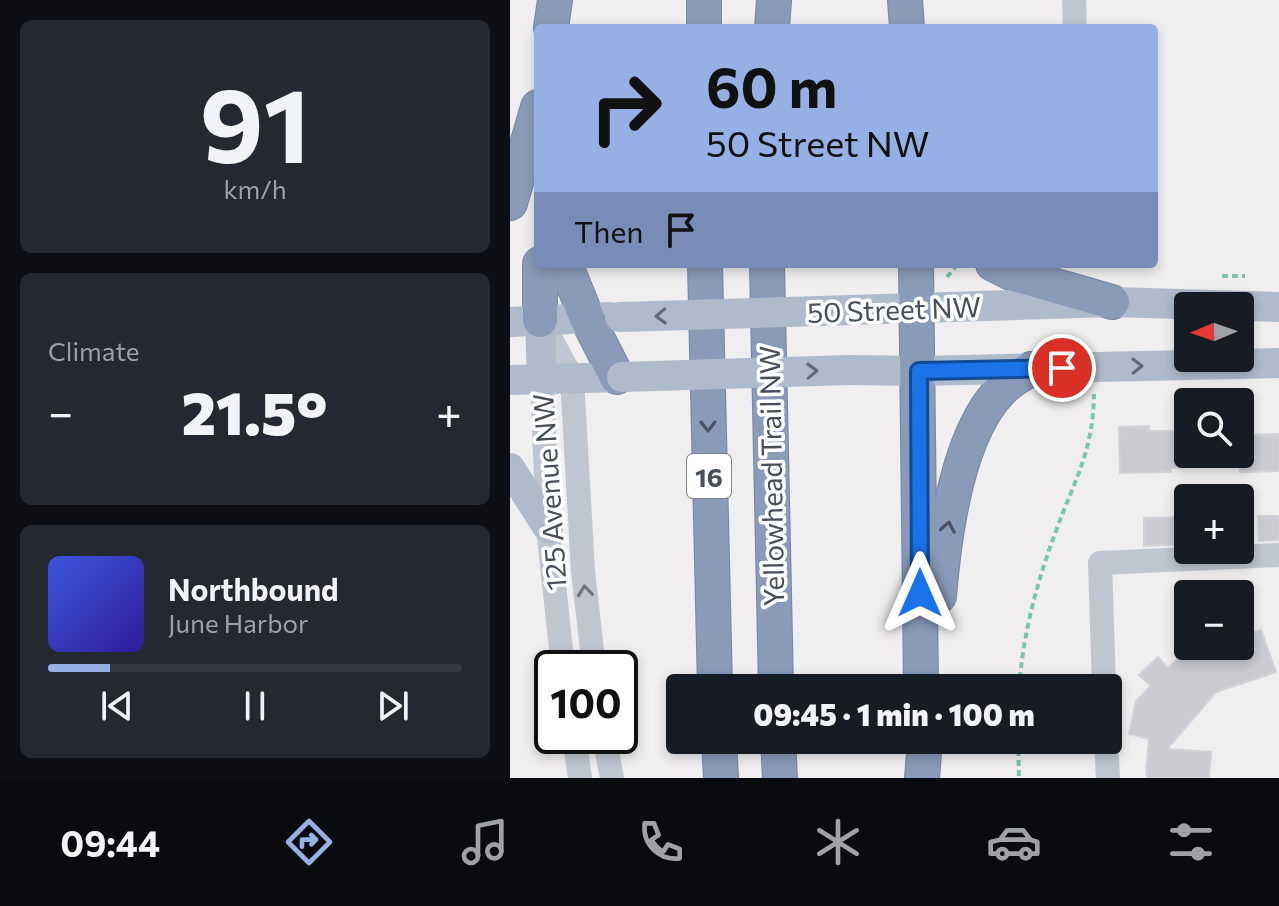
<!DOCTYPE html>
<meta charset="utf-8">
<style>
:root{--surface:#171b24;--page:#242831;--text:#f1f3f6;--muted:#9ea1a6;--line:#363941;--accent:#96b0e5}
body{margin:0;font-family:Commissioner,sans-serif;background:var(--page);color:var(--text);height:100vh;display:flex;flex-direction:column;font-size:30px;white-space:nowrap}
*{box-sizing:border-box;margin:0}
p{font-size:26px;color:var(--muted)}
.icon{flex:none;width:44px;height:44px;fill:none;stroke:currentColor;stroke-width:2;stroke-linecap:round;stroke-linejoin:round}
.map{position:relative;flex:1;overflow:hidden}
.sheet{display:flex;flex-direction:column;gap:20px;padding:20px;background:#0d0f14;width:510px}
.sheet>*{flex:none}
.hud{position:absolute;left:24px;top:24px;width:624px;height:244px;border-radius:8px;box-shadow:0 4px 12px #0003;background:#96b0e5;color:#111;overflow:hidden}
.needle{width:52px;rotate:268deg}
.tools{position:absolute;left:664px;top:292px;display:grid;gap:16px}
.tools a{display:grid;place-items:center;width:80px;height:80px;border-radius:8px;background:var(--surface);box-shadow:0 4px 12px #0003;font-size:40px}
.speed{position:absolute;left:24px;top:650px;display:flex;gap:16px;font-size:40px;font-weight:700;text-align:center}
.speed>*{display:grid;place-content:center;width:104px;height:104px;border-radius:50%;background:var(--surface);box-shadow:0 4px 12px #0003;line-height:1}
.speed .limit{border:4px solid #111;border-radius:12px;background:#fff;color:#111}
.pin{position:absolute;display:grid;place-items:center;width:68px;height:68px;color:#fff;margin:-34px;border:4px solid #fff;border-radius:50%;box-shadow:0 2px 8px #0007}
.me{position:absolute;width:88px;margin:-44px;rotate:0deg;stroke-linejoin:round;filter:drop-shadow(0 0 6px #0008)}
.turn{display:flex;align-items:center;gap:28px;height:168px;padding:0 40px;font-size:36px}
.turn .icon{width:104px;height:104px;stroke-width:2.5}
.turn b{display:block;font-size:56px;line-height:68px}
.then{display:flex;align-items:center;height:76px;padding:0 40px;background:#0003;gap:16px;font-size:30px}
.big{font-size:60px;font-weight:800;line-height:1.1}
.sheet .tile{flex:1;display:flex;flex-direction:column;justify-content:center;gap:12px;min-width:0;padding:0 28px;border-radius:12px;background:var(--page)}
.sheet .dial{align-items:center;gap:0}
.dial b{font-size:104px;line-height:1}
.song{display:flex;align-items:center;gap:24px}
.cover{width:96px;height:96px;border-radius:12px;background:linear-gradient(135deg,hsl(230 70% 55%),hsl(250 70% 35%))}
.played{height:8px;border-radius:4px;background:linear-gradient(90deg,var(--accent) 15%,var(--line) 15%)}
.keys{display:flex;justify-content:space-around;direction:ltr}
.heat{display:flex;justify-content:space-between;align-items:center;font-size:44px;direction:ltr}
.trip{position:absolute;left:156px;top:674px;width:456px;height:80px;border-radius:8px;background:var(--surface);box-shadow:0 4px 12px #0003;font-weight:800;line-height:80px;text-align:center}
.tabs{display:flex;height:128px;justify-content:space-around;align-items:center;background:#090b0e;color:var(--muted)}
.tabs .icon{width:56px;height:56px}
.tabs .active{color:var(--accent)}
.tabs b{font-size:36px;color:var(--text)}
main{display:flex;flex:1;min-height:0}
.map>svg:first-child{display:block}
</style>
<main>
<section class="sheet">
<div class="tile dial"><b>91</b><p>km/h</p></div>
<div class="tile"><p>Climate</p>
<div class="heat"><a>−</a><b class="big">21.5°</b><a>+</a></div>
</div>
<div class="tile">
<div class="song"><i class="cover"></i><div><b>Northbound</b><p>June Harbor</p></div></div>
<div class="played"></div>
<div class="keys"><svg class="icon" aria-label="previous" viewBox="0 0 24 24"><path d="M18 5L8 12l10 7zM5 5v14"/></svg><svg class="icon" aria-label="pause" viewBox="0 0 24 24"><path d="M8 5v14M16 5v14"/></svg><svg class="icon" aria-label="next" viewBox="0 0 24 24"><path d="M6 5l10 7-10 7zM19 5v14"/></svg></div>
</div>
</section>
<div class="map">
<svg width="769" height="778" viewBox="0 0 769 778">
<rect width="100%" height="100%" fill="#f0eeee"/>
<g fill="#cbccd2" stroke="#d2d3d9" stroke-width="2">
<polygon points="639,426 639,431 678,431 678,467 661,468 661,472 610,473 609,427"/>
<polygon points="769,434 769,471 730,472 730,435"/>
<polygon points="748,516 769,516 769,540 749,541"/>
<polygon points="678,517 678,544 634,546 634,518"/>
<polygon points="751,630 766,672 706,692 657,749 701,752 699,778 638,778 636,775 639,739 619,734 626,701 641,686 629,675 648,657 658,668 679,648 691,660 730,647 730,637"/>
</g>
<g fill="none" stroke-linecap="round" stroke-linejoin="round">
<g stroke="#7486a5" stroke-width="36">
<g id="highway">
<polyline points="194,0 194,28"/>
<polyline points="395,0 397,28"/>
<polyline points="41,28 45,0"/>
<polyline points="262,28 264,0"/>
<polyline points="0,203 28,107"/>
<polyline points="30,264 30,320"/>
<polyline points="55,264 77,318 107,377"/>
<polyline points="195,264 205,688"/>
<polyline points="257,264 266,688"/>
<polyline points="406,264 411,688"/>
<polyline points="483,264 501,273 602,302"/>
<path d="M 429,596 C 434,536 447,435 491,390 C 500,381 510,375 521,369"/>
<polyline points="209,740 211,778"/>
<polyline points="268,740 270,778"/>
<polyline points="412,778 415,740"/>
</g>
</g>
<g stroke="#7ac6a9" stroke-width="4" stroke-dasharray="6 4" stroke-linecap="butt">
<polyline points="712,276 735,276"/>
<polyline points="437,277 448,264"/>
<path d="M 509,688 C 513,634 527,581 546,531 C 565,478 583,453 584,394"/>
<polyline points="508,740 509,778"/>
</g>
<g stroke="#bfc6cf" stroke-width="24">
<polyline points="564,0 565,28"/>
<polyline points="32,323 62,378 73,571 84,668"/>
<polyline points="32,379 38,528 53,668"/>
<polyline points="594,688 590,563 769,555"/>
<polyline points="64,736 70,778"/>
<polyline points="94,736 102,778"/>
<polyline points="596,740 598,778"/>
</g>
<g stroke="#afbacb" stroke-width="30">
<polyline points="341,310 602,302 769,307"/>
<polyline points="30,320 32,379"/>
<polyline points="0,322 100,317"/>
<polyline points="339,370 409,371 769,363"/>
<polyline points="0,380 112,377"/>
<polyline points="0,468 38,528"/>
</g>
<use href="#highway" stroke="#899bb9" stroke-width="34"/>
<g stroke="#afbacb" stroke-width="30">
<polyline points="110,317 341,310"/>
<polyline points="112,377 339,370"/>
</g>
</g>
<defs><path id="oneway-chevron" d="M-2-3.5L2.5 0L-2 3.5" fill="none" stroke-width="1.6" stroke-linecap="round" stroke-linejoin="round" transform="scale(2)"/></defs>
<g stroke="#616a76">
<use href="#oneway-chevron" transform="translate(151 316) rotate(178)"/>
<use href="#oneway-chevron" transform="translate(627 366) rotate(-1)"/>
<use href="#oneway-chevron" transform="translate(302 371) rotate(-2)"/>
</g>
<g stroke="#4a535f">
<use href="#oneway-chevron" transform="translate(198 426) rotate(89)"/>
<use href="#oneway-chevron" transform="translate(438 527) rotate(-80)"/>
</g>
<use stroke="#6b737d" href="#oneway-chevron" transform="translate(75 591) rotate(-96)"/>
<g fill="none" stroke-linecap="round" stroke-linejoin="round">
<g stroke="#114b97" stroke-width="20">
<polyline id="route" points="410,593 409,371 552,368"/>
</g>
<use href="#route" stroke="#1a73e8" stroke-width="14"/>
</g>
<g text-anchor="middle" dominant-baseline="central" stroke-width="7" stroke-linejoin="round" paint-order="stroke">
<rect fill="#fff" stroke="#7e848c" stroke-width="2" x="177" y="454" width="44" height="44" rx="6"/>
<g font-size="26" font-weight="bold" fill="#474f5a">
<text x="199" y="476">16</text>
</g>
<g font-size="28" fill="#474f5a" stroke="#fff">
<text transform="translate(384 309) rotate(-2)">50 Street NW</text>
<text transform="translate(261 476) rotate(-91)">Yellowhead Trail NW</text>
<text transform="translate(39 492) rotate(-94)">125 Avenue NW</text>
</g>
</g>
</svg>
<div class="tools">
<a><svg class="needle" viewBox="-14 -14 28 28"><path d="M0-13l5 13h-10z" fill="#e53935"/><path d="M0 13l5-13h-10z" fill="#9ea1a6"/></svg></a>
<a><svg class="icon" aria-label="search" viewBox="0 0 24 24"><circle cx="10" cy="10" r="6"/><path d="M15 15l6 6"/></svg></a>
<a>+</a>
<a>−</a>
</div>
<div class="speed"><div class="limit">100</div></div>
<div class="pin" style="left:552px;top:368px;background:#d93025"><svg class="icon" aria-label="arrive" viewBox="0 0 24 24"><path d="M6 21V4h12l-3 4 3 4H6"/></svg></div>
<svg class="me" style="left:410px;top:593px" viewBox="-20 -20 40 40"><path d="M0-17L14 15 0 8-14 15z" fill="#1a73e8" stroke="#fff" stroke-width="4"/></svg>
<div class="trip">09:45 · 1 min · 100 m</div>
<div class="hud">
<div class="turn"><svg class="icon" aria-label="right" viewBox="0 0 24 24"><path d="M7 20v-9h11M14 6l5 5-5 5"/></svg><div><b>60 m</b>50 Street NW</div></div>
<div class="then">Then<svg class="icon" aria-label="arrive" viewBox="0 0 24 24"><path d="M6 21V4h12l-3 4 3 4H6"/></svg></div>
</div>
</div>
</main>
<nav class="tabs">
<b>09:44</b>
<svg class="icon active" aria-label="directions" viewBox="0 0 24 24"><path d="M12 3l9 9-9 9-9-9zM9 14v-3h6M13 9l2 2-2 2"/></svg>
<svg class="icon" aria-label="music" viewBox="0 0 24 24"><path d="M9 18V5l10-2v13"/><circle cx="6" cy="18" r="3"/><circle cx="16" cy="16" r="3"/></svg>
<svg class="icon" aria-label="phone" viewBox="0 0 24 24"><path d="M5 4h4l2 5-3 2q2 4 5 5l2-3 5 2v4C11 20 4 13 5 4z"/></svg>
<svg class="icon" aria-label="climate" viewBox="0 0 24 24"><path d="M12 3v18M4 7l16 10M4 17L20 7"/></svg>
<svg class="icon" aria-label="car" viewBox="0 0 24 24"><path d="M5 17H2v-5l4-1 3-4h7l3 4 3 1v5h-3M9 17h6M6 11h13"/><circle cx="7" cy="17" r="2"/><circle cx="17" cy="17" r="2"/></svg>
<svg class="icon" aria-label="filters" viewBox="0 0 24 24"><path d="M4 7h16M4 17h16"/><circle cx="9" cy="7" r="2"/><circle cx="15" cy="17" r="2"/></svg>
</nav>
